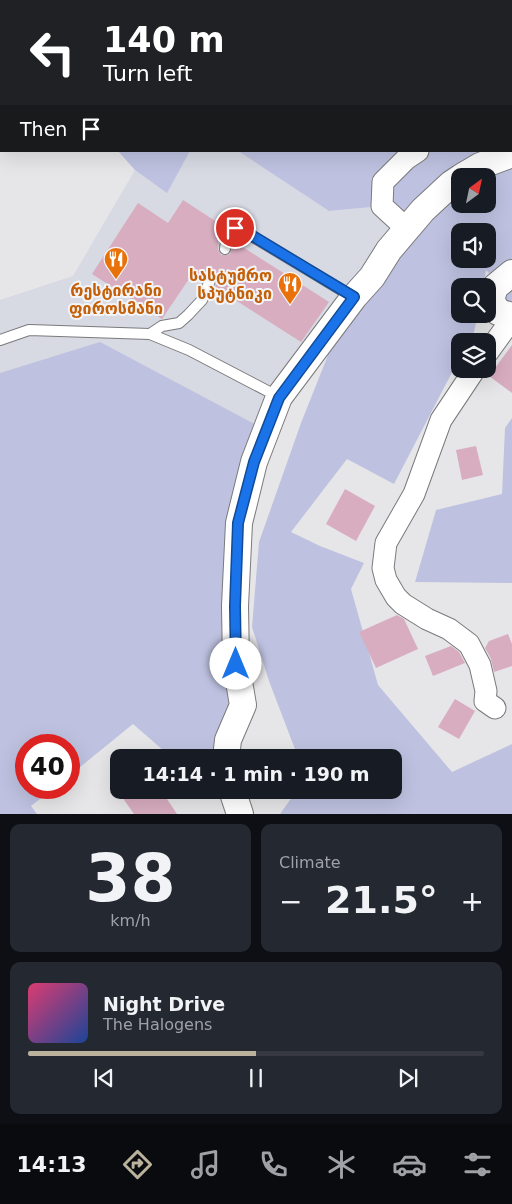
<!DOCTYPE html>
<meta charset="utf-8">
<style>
:root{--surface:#171b24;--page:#242831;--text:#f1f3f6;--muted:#9ea1a6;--line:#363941;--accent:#bab29d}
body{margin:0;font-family:"DejaVu Sans","Noto Sans Georgian",sans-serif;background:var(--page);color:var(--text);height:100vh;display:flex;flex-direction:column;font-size:19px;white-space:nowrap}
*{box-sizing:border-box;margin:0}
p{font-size:16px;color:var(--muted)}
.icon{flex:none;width:28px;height:28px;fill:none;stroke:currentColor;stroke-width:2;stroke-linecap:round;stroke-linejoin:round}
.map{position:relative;height:814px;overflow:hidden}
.panel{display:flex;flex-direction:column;gap:10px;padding:10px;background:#0d0f14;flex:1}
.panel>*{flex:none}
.banner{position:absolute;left:0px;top:0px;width:512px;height:152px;box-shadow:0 5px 20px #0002;background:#202124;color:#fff;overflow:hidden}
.needle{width:32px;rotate:33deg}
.buttons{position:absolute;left:451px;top:168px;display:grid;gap:10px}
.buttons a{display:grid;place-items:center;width:45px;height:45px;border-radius:10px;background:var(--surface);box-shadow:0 5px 20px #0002;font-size:25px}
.speed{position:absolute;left:15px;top:734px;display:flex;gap:10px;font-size:25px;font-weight:700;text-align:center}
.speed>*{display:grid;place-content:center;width:65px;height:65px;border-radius:50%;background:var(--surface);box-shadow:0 5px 20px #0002;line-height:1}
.speed .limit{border:8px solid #d22;background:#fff;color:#111}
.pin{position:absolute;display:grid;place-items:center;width:42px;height:42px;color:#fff;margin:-21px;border:2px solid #fff;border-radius:50%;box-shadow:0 1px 5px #0007}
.me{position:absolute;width:55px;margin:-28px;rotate:0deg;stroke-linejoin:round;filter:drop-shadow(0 0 4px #0008)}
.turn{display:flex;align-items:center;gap:18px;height:105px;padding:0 20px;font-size:22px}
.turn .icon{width:65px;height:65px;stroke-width:2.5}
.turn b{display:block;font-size:35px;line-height:42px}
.then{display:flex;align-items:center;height:48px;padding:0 20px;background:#0003;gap:10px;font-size:19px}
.big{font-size:38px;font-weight:700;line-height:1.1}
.panel .widget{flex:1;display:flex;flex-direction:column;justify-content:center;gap:8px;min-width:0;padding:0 18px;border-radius:10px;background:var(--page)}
.panel .dial{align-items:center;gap:0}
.dial b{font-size:65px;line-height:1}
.song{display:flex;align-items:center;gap:15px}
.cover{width:60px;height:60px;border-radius:8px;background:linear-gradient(135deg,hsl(340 70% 55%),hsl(220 70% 35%))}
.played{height:5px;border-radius:2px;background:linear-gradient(90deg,var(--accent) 50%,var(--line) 50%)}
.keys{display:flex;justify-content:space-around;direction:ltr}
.heat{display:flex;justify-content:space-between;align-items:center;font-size:28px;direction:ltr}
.panel .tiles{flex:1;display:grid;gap:10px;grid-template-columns:1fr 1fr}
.widget:last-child{grid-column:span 2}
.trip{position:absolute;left:110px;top:749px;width:292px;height:50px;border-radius:10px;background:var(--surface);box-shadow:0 5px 20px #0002;font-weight:700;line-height:50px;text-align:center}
.tabs{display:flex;height:80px;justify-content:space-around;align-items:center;background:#090b0e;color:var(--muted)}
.tabs .icon{width:35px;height:35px}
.tabs .active{color:var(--accent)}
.tabs b{font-size:22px;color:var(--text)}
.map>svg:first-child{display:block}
</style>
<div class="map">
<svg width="512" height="814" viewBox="0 0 512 814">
<rect width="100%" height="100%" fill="#e6e6e9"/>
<polygon fill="#d7d9e3" points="190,151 238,151 329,211 382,206 407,229 267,430 0,373 0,300 73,276 135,170 167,192"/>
<g fill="#bec2e0" fill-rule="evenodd">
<polygon points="0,0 275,0 275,1 1,1 1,75"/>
<path d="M 512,4 L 512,316 L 498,312 L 499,283 L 486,270 L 483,286 L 460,286 L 460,314 L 478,314 L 474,332 L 469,341 L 460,341 L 460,357 L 394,484 L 347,459 L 291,532 L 320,546 L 364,563 L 351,589 L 378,685 L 452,772 L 512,744 L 512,814 L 280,814 L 297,790 L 394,790 L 394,758 L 298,757 L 269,681 L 252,627 L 259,542 L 301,423 L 328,355 L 318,345 L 407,229 L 382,206 L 329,211 L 238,151 L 511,151 ZM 460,176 L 488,176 L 488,204 L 460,204 ZM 460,231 L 488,231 L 488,259 L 460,259 Z"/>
<polygon points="118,151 190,151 167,193 135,170"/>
<polygon points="100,342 266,430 254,462 226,757 191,757 164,751 133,724 69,776 69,745 26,745 26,788 54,788 31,806 37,814 0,814 0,373"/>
<polygon points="512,418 512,583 415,582 436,510 502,494 505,428"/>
</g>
<g fill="#d8adc0">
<polygon points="183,200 223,226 219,232 218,249 221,255 227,255 230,254 233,241 329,302 301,342 215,287 218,278 213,272 207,272 203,279 193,273 162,319 92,274 138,203 168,223"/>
<polygon points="512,345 512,393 489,376"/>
<polygon points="476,446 483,475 462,480 456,450"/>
<polygon points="345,489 375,506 356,541 326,524"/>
<polygon points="397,615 404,619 418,649 376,668 359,632"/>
<polygon points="508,634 512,644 512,666 494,672 491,659 485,648 489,641"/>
<polygon points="451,646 459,652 465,663 433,676 425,656"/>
<polygon points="455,699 475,711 459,739 438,727"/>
<polygon points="132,790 161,790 177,814 134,814 122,797"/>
</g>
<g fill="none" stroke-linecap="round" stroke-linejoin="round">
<g stroke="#7a7a7d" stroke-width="12">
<g id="service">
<polyline points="284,1 285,0"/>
<polyline points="225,249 227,233 235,228 240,229 353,297"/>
<polyline points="150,334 162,326 179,323 188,315 202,300 211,278"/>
<polyline points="0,340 29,330 150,334 189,350 279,397"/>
</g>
</g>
<g stroke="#7a7a7d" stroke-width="23">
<g id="minor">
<polyline points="437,0 440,1"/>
<polyline points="511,5 512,4"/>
<polyline points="511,89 512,88"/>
<polyline points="407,229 382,206 383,182 406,159 418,151"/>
<polyline points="488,352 512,319"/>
<polyline points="475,369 441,420 414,494 386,543 383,568 386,580 396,597 403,604 427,619 449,629 469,644 480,665 486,691 485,701 495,708"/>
</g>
</g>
<g stroke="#7a7a7d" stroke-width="28">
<g id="tertiary">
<polyline points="463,176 480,166 512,154"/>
<polyline points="512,273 495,287 491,300 498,312 512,316"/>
<polyline points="226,758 228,740 243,705 236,664 235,606 239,523 254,462 279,397 354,297 372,277 389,250 423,210 451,184 460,178"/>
<polyline points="232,790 240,814"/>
</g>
</g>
<use href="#service" stroke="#fff" stroke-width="10"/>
<use href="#minor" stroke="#fff" stroke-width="21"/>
<use href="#tertiary" stroke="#fff" stroke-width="26"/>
</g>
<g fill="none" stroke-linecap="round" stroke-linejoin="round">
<g stroke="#114b97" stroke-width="12">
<polyline id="route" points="235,228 246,232 354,297 279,398 254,462 238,523 235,606 236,664"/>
</g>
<use href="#route" stroke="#1a73e8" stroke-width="9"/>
</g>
<defs>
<g id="restaurant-pin" transform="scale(1.25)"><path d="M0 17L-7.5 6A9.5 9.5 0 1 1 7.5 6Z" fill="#e8710a" stroke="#f3f4f7"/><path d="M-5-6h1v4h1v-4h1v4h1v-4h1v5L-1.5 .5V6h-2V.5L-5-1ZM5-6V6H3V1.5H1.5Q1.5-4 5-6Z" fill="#fff"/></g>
</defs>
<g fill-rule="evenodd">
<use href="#restaurant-pin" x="116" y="259"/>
<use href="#restaurant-pin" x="290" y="284"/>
</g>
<g text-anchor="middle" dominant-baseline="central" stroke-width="4" stroke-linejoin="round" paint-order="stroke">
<g font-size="16" font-weight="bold" fill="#c56008" stroke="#f3f4f7" text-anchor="end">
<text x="272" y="275">სასტუმრო<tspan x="272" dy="18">სპუტნიკი</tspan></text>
<text x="116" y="290" text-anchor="middle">რესტირანი<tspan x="116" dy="18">ფიროსმანი</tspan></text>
</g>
</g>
</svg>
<div class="buttons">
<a><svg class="needle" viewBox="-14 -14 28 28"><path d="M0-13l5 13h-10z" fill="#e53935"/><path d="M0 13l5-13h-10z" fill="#9ea1a6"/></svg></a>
<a><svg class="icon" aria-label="sound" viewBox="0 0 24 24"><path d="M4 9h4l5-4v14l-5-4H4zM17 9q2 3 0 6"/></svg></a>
<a><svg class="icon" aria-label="search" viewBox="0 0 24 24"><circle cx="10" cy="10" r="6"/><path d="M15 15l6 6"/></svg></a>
<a><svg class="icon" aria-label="layers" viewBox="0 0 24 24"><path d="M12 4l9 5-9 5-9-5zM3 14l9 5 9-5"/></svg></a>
</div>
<div class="speed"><div class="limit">40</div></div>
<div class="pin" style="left:235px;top:228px;background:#d93025"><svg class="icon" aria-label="arrive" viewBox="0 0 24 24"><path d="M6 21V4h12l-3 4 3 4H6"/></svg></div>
<svg class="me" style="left:236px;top:664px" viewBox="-20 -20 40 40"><circle r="19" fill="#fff"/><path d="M0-13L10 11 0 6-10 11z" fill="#1a73e8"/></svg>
<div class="trip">14:14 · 1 min · 190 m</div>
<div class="banner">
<div class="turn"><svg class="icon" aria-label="left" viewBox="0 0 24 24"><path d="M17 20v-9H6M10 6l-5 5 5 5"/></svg><div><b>140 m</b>Turn left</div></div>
<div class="then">Then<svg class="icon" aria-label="arrive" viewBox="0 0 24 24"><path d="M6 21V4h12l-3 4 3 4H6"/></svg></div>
</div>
</div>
<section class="panel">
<div class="tiles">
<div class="widget dial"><b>38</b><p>km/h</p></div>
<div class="widget"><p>Climate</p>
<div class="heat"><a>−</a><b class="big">21.5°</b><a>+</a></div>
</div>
<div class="widget">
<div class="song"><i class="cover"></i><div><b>Night Drive</b><p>The Halogens</p></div></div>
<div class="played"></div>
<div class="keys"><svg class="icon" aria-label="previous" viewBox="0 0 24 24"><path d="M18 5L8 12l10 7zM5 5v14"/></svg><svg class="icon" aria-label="pause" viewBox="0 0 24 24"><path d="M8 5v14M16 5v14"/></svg><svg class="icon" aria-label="next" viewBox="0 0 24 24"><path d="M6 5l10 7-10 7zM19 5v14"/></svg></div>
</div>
</div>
</section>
<nav class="tabs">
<b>14:13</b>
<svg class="icon active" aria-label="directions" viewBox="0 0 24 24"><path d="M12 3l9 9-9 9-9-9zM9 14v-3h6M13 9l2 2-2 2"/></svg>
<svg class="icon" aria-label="music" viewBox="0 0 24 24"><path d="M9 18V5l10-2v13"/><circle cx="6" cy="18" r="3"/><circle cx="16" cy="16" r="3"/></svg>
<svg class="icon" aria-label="phone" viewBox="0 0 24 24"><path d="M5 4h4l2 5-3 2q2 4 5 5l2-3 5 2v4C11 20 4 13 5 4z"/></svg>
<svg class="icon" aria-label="climate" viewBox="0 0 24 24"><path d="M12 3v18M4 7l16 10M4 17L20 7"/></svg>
<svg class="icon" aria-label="car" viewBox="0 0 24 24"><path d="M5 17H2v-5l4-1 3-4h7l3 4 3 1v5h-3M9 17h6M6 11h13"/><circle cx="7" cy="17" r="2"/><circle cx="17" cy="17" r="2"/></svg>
<svg class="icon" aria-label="filters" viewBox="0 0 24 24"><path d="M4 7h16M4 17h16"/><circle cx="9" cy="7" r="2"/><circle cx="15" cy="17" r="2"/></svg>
</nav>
